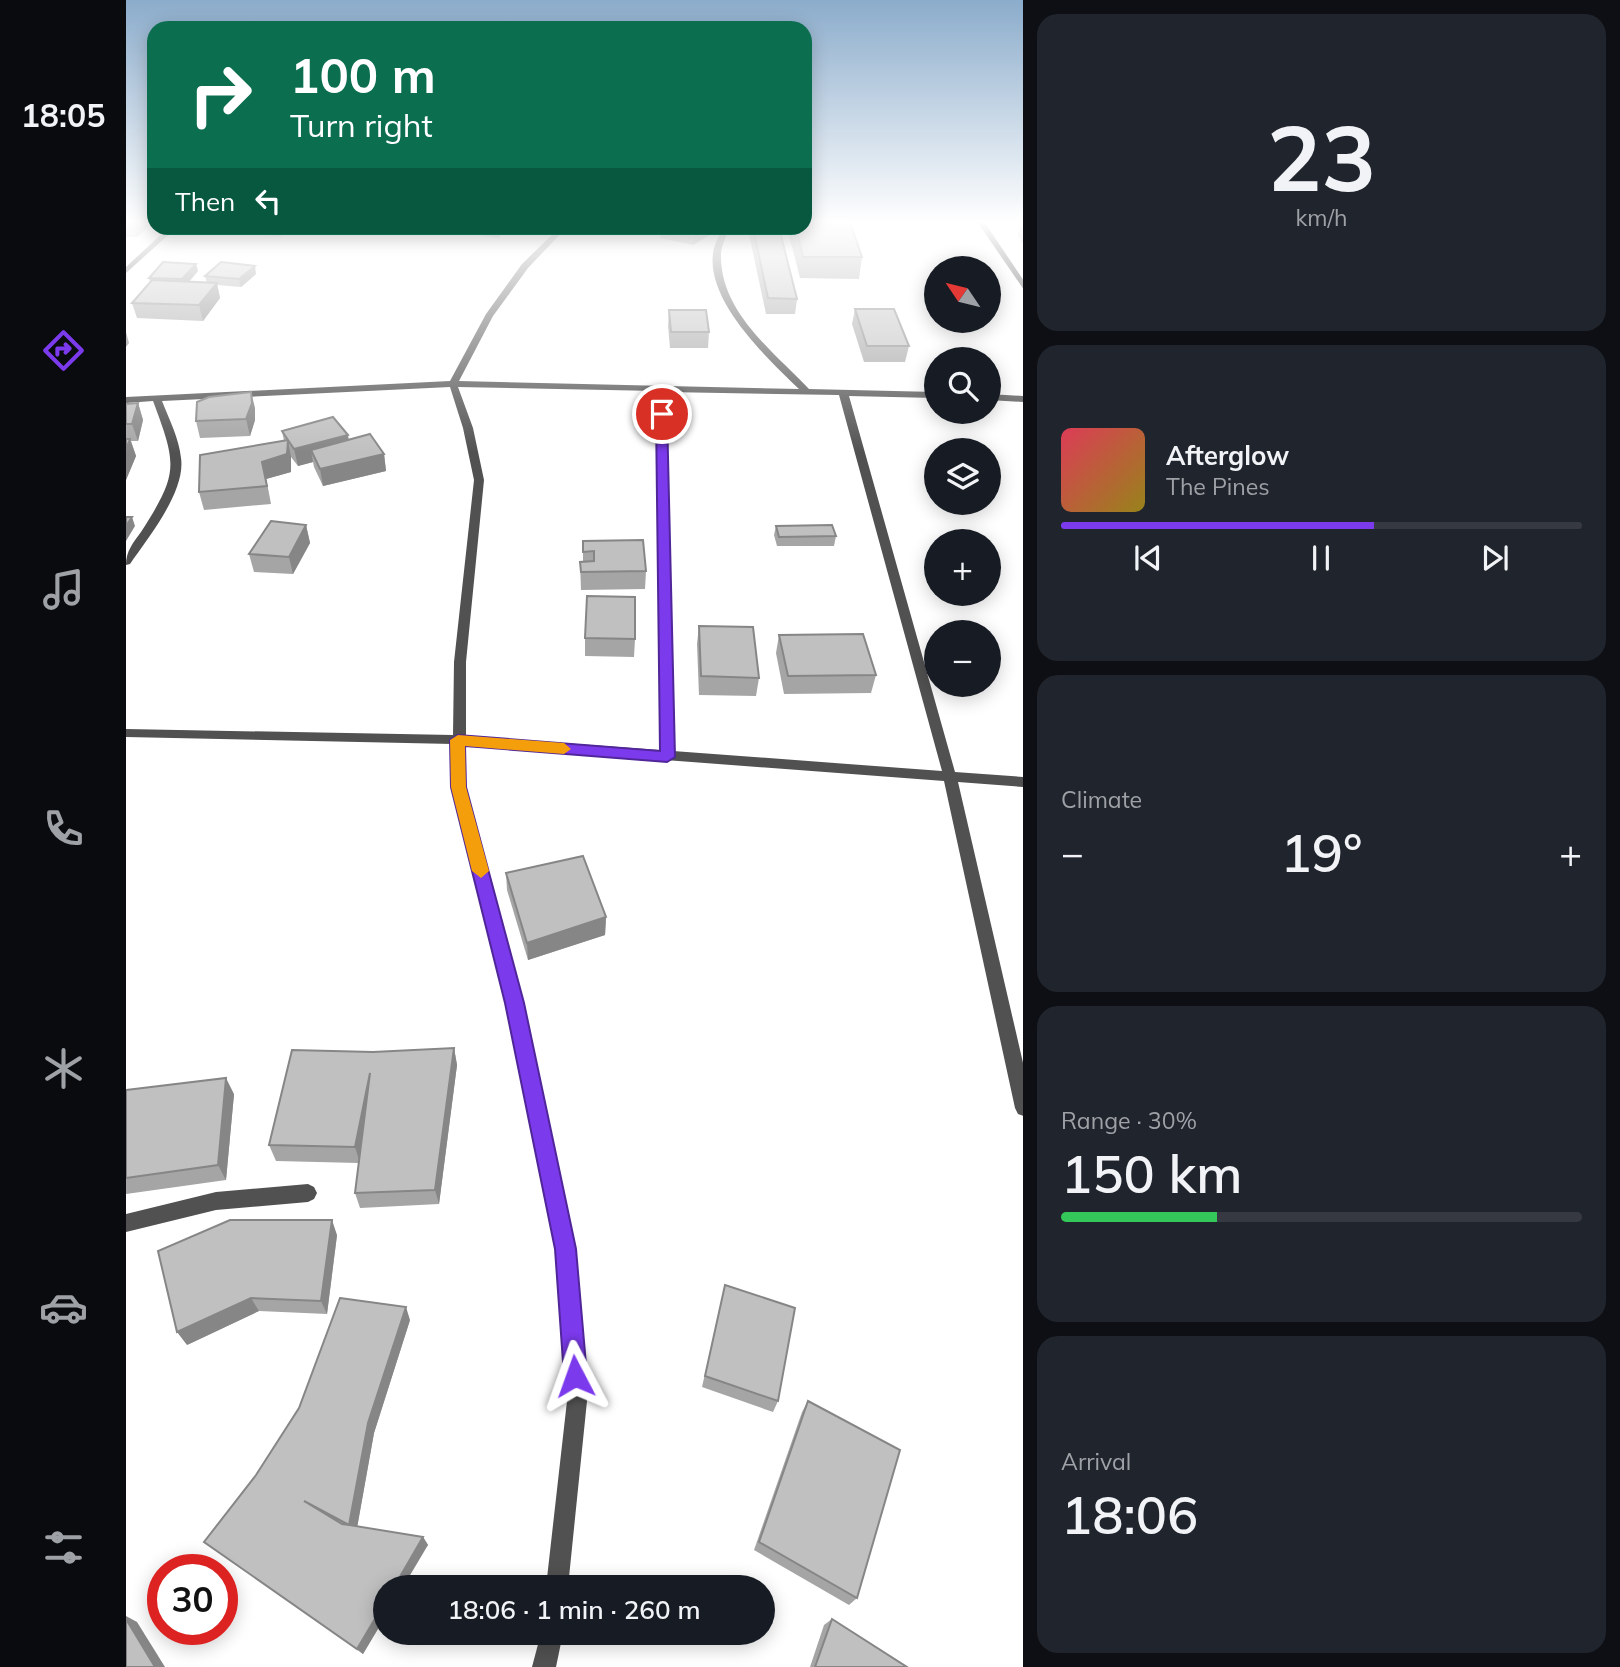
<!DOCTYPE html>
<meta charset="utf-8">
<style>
:root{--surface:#171b24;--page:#20242c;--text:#f1f3f6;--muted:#9ea1a6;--line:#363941;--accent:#7c3aed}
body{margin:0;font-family:Mulish,sans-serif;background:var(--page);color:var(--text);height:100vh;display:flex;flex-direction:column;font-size:26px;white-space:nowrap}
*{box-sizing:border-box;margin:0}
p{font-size:23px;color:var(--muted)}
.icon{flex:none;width:38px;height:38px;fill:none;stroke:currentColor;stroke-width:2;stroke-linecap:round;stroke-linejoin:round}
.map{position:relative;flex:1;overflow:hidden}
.panel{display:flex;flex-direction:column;gap:14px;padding:14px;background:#0d0f14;width:597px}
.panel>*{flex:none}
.banner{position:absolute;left:21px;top:21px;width:665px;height:214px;border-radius:21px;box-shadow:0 4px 18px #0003;background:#0b6e4f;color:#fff;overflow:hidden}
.needle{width:46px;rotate:305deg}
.fabs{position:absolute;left:798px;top:256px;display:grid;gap:14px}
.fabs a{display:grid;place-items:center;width:77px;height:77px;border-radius:50%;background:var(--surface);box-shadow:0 4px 18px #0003;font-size:35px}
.speed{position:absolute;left:21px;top:1554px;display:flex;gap:14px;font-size:35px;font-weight:700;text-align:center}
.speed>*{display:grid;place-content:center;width:91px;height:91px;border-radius:50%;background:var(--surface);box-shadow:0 4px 18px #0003;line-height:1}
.speed .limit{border:10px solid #d22;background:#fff;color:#111}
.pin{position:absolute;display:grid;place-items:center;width:60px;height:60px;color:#fff;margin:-30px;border:4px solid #fff;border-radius:50%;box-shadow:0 2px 7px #0007}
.me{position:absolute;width:77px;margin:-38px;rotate:356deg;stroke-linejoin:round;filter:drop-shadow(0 0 5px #0008)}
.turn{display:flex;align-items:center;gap:24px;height:147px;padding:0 28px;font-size:32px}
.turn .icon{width:91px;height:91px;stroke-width:2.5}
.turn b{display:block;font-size:49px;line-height:60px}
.then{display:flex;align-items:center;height:66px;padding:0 28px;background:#0003;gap:14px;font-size:26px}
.big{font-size:52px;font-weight:600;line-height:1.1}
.panel .widget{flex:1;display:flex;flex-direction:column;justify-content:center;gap:10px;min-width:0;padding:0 24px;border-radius:21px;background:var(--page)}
.panel .dial{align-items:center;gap:0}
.dial b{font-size:91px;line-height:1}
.song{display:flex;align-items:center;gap:21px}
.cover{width:84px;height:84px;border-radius:10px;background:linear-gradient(135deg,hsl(350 70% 55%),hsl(50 70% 35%))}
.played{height:7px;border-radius:4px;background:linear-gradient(90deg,var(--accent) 60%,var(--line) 60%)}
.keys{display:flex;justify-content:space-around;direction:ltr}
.heat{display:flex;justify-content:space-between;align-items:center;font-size:38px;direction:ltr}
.charge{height:10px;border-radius:5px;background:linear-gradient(90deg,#34c759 30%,var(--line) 0)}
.trip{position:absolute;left:247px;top:1575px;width:402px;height:70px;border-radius:35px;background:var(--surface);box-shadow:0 4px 18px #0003;font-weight:600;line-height:70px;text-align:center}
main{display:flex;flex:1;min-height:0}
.tabs{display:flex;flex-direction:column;width:126px;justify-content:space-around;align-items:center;background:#090b0e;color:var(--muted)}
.tabs .icon{width:49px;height:49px}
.tabs .current{color:var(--accent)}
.tabs b{font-size:32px;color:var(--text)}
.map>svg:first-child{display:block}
</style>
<main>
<nav class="tabs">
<b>18:05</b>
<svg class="icon current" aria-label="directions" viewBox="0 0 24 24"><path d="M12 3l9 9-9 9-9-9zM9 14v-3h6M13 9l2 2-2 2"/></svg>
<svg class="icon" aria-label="music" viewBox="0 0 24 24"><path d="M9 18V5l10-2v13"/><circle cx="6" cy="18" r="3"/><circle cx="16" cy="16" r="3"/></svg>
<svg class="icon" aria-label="phone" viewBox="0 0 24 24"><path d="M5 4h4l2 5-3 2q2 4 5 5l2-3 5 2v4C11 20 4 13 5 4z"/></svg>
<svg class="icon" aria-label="climate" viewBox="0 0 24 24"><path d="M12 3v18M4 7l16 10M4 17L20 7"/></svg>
<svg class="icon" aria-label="car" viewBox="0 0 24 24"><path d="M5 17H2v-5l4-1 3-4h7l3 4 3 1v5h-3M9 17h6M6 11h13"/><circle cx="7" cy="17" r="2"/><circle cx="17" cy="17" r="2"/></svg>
<svg class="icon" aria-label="filters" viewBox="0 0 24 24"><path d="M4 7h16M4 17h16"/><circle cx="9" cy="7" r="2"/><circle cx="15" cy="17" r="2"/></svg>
</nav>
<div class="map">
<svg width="898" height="1667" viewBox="0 0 898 1667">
<rect width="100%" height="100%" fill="#fff"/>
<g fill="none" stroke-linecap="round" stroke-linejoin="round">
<g fill="#515151" fill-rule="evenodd">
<polygon points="42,228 50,228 0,273 0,267"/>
<path d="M 433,228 L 440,228 L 402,268 L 367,316 L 333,381 L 673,389 C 641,358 576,298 588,248 C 590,241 594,234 597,228 L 603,228 C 601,235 596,244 595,253 C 593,311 647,351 683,389 L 810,392 L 810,398 L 723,396 L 829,772 L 898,777 L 898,787 L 832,782 L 898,1067 L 898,1116 L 892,1114 L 889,1108 L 818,781 L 340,745 L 340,787 L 396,1003 L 449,1249 L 461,1401 L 442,1587 L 420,1587 L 441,1401 L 431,1249 L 380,1003 L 326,787 L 327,744 L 0,737 L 0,729 L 327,735 L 328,662 L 348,480 L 337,428 L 324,387 L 36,401 C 43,419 53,438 55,458 C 60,491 22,538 4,564 L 0,565 C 0,551 7,543 15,532 C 53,473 51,465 27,401 L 0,403 L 0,397 L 324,381 L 360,314 L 396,264 ZM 332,387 L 531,391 L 534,750 L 340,736 L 340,662 L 358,480 L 347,428 ZM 540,392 L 713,395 L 816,771 L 547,751 Z"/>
<polygon points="863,394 898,396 898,402 863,400"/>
<polygon points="182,1184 188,1187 191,1193 188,1199 182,1202 90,1210 0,1232 0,1214 90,1192"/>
<polygon points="415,1633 437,1633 430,1667 406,1667"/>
</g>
<polygon fill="#1e1e1e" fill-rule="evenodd" points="850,220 857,220 898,281 898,290"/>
</g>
<g fill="#a5a5a5">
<polygon points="0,220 28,220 11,237 0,237"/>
<polygon points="874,220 897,220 897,222 874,221"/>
<polygon points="894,227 897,228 897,244 892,235"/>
<polygon points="121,228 162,228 155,236 122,234"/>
<polygon points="329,228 381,228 372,238 329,231"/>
<polygon points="624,228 653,228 671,299 669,314 640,314 623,234"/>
<polygon points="663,228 679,228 736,257 733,279 674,278 662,231"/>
<polygon points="535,230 583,235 567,245 534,238"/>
<polygon points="72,271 63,282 81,283 79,276 130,274 115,287 91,285 94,298 77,321 11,318 6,303 24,282 23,278"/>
<polygon points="729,309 783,346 779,362 738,362 726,324"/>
<polygon points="543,310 583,332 582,348 544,348 542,326"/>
<polygon points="12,403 17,420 12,441 5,441 10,456 0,480 0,404"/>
<polygon points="129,408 129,420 124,436 74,438 70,421"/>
<polygon points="156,431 223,440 258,454 260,471 197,486 188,467 187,462 172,466 165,457 165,472 140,479 145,504 78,510 73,492 158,441"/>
<polygon points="180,525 184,543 167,574 128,572 123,554"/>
<polygon points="650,526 710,536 708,546 651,546 648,535"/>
<polygon points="457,541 520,571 519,589 455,590 454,562 457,562"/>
<polygon points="573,626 633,678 630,696 573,695 571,644"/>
<polygon points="653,635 750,675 745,693 658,694 650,653"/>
<polygon points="459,638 509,639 508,657 459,656"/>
<polygon points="380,873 480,917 479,935 402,960 381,890"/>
<polygon points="328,1048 331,1065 313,1204 234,1208 229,1193 233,1163 150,1161 143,1145 247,1052"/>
<polygon points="0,1090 108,1094 100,1180 0,1194"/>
<polygon points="211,1235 201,1314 133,1311 61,1345"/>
<polygon points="599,1285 652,1401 647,1412 576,1387"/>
<polygon points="284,1320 248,1433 231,1527 297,1537 302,1545 259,1587 259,1617 237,1654 78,1542"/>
<polygon points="682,1401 731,1598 723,1605 628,1550 676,1412"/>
<polygon points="706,1619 781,1667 684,1667 698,1625"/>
</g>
<g fill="#868686">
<polygon points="10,220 28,220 11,237 7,223"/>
<polygon points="154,228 162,228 155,236"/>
<polygon points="371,228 381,228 372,238"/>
<polygon points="584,228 583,235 567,245 567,238"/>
<polygon points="70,264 72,271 58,287 56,279"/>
<polygon points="129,266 130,274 115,287 113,279"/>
<polygon points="91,283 94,298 77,321 73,305"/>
<polygon points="0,332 3,343 0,347"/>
<polygon points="125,392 129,408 129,420 124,436 120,419"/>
<polygon points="12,403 17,420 12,441 6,424"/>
<polygon points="222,435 225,452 185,450 187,462 172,466 168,449"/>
<polygon points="4,439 10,456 0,480 0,449"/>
<polygon points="162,440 165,457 165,472 140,479 145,504 136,462"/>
<polygon points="258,454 260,471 197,486 194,469"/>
<polygon points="6,517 9,526 0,541 0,526"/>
<polygon points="180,525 184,543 167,574 163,557"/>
<polygon points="480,917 479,935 402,960 401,943"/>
<polygon points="328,1048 331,1065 313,1204 309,1190"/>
<polygon points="244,1073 234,1163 229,1147"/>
<polygon points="100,1078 108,1094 100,1180 92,1165"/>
<polygon points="206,1220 211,1235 201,1314 195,1301"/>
<polygon points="125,1298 133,1311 61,1345 51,1332"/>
<polygon points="280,1307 284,1320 248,1433 230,1534 223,1525 242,1423"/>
<polygon points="297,1537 302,1545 277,1587 268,1587"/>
<polygon points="259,1602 259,1617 237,1654 231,1649"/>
<polygon points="0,1616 11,1622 39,1667 29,1667 0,1619"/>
</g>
<g fill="#c0c0c0" stroke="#868686" stroke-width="2" fill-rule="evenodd">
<polygon points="0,220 10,220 7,223 0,223"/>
<polygon points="679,220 723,220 736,257 677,257 670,228 679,228"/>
<polygon points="538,228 583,228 567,238 535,230"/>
<polygon points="627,228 653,228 671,299 642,298"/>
<polygon points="37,262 70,264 56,279 23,278"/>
<polygon points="95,262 129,266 113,279 79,276"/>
<polygon points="26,280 91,283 73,305 6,303"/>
<polygon points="729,309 768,309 783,346 741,346"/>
<polygon points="543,310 580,310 583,332 545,332"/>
<polygon points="125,392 126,403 120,419 70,421 71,402 83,397"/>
<polygon points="12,403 6,424 0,424 0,404"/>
<polygon points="207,417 222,435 168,449 162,440 161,454 136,462 141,486 73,492 74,455 162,440 156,431"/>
<polygon points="244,434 258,454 194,469 185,450"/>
<polygon points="0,439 4,439 0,449"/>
<polygon points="0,517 6,517 0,526"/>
<polygon points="145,521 180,525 163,557 123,554"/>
<polygon points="706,525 710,536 653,537 650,526"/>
<polygon points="517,540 520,571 455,572 454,562 468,561 468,551 457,552 457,541"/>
<polygon points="461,596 509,597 509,639 459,638"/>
<polygon points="573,626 627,627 633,678 575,676"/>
<polygon points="737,634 750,675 662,676 653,635"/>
<polygon points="457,856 480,917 401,943 380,873"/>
<polygon points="328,1048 309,1190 229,1193 244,1073 229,1147 143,1145 166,1050 247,1052"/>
<polygon points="100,1078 92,1165 0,1178 0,1090"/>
<polygon points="104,1220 206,1220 195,1301 125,1298 51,1332 32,1251"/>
<polygon points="599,1285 669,1308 652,1401 579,1376"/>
<path d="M 214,1298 L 280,1307 L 242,1423 L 223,1525 L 297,1537 L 268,1587 L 259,1587 L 259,1602 L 231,1649 L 78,1542 L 130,1475 L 173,1408 ZM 178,1501 L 223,1525 L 216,1524 Z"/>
<polygon points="682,1401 774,1450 731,1598 633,1542"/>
<polygon points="0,1619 29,1667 0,1667"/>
<polygon points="706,1619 781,1667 689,1667"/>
</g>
<linearGradient id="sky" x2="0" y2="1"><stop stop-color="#8baccb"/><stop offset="0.49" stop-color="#fff"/><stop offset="1" stop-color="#fff" stop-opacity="0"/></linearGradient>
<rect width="898" height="453" fill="url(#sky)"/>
<polygon fill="#7c3aed" stroke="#51269a" stroke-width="2" points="536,411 541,414 549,757 541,762 339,746 340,787 398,1003 450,1249 461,1376 458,1384 449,1387 441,1384 438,1376 429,1249 379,1003 325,787 324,740 332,735 534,751 530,414"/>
<polygon fill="#f59e0b" points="332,735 438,743 445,749 438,754 339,746 340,787 363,871 355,878 346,871 325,787 324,740"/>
</svg>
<div class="fabs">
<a><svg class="needle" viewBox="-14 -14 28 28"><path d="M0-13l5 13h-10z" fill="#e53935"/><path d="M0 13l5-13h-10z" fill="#9ea1a6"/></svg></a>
<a><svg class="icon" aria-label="search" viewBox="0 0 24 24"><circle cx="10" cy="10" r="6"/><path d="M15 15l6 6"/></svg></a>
<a><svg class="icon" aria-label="layers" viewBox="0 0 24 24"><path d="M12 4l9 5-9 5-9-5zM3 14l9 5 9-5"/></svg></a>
<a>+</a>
<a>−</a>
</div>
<div class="speed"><div class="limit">30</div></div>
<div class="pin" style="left:536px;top:414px;background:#d93025"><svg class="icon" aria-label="arrive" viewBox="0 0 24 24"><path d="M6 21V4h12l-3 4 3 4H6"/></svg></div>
<svg class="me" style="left:449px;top:1376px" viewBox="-20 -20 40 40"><path d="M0-17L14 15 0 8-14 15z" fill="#7c3aed" stroke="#fff" stroke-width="4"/></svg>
<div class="trip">18:06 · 1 min · 260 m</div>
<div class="banner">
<div class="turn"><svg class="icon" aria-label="right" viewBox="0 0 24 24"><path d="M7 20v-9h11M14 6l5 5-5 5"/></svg><div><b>100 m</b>Turn right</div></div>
<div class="then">Then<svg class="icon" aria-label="left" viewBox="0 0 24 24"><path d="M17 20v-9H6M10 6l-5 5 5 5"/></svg></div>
</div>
</div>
<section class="panel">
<div class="widget dial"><b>23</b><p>km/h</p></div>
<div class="widget">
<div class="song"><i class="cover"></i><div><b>Afterglow</b><p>The Pines</p></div></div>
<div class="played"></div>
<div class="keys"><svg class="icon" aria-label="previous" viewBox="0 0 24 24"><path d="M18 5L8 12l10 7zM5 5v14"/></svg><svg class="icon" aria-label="pause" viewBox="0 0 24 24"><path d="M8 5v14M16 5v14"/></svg><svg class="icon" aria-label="next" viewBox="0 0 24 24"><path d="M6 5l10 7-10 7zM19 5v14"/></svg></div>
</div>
<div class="widget"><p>Climate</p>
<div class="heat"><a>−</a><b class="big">19°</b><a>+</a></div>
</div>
<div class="widget"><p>Range · 30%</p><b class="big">150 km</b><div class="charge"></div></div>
<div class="widget"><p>Arrival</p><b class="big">18:06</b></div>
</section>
</main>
